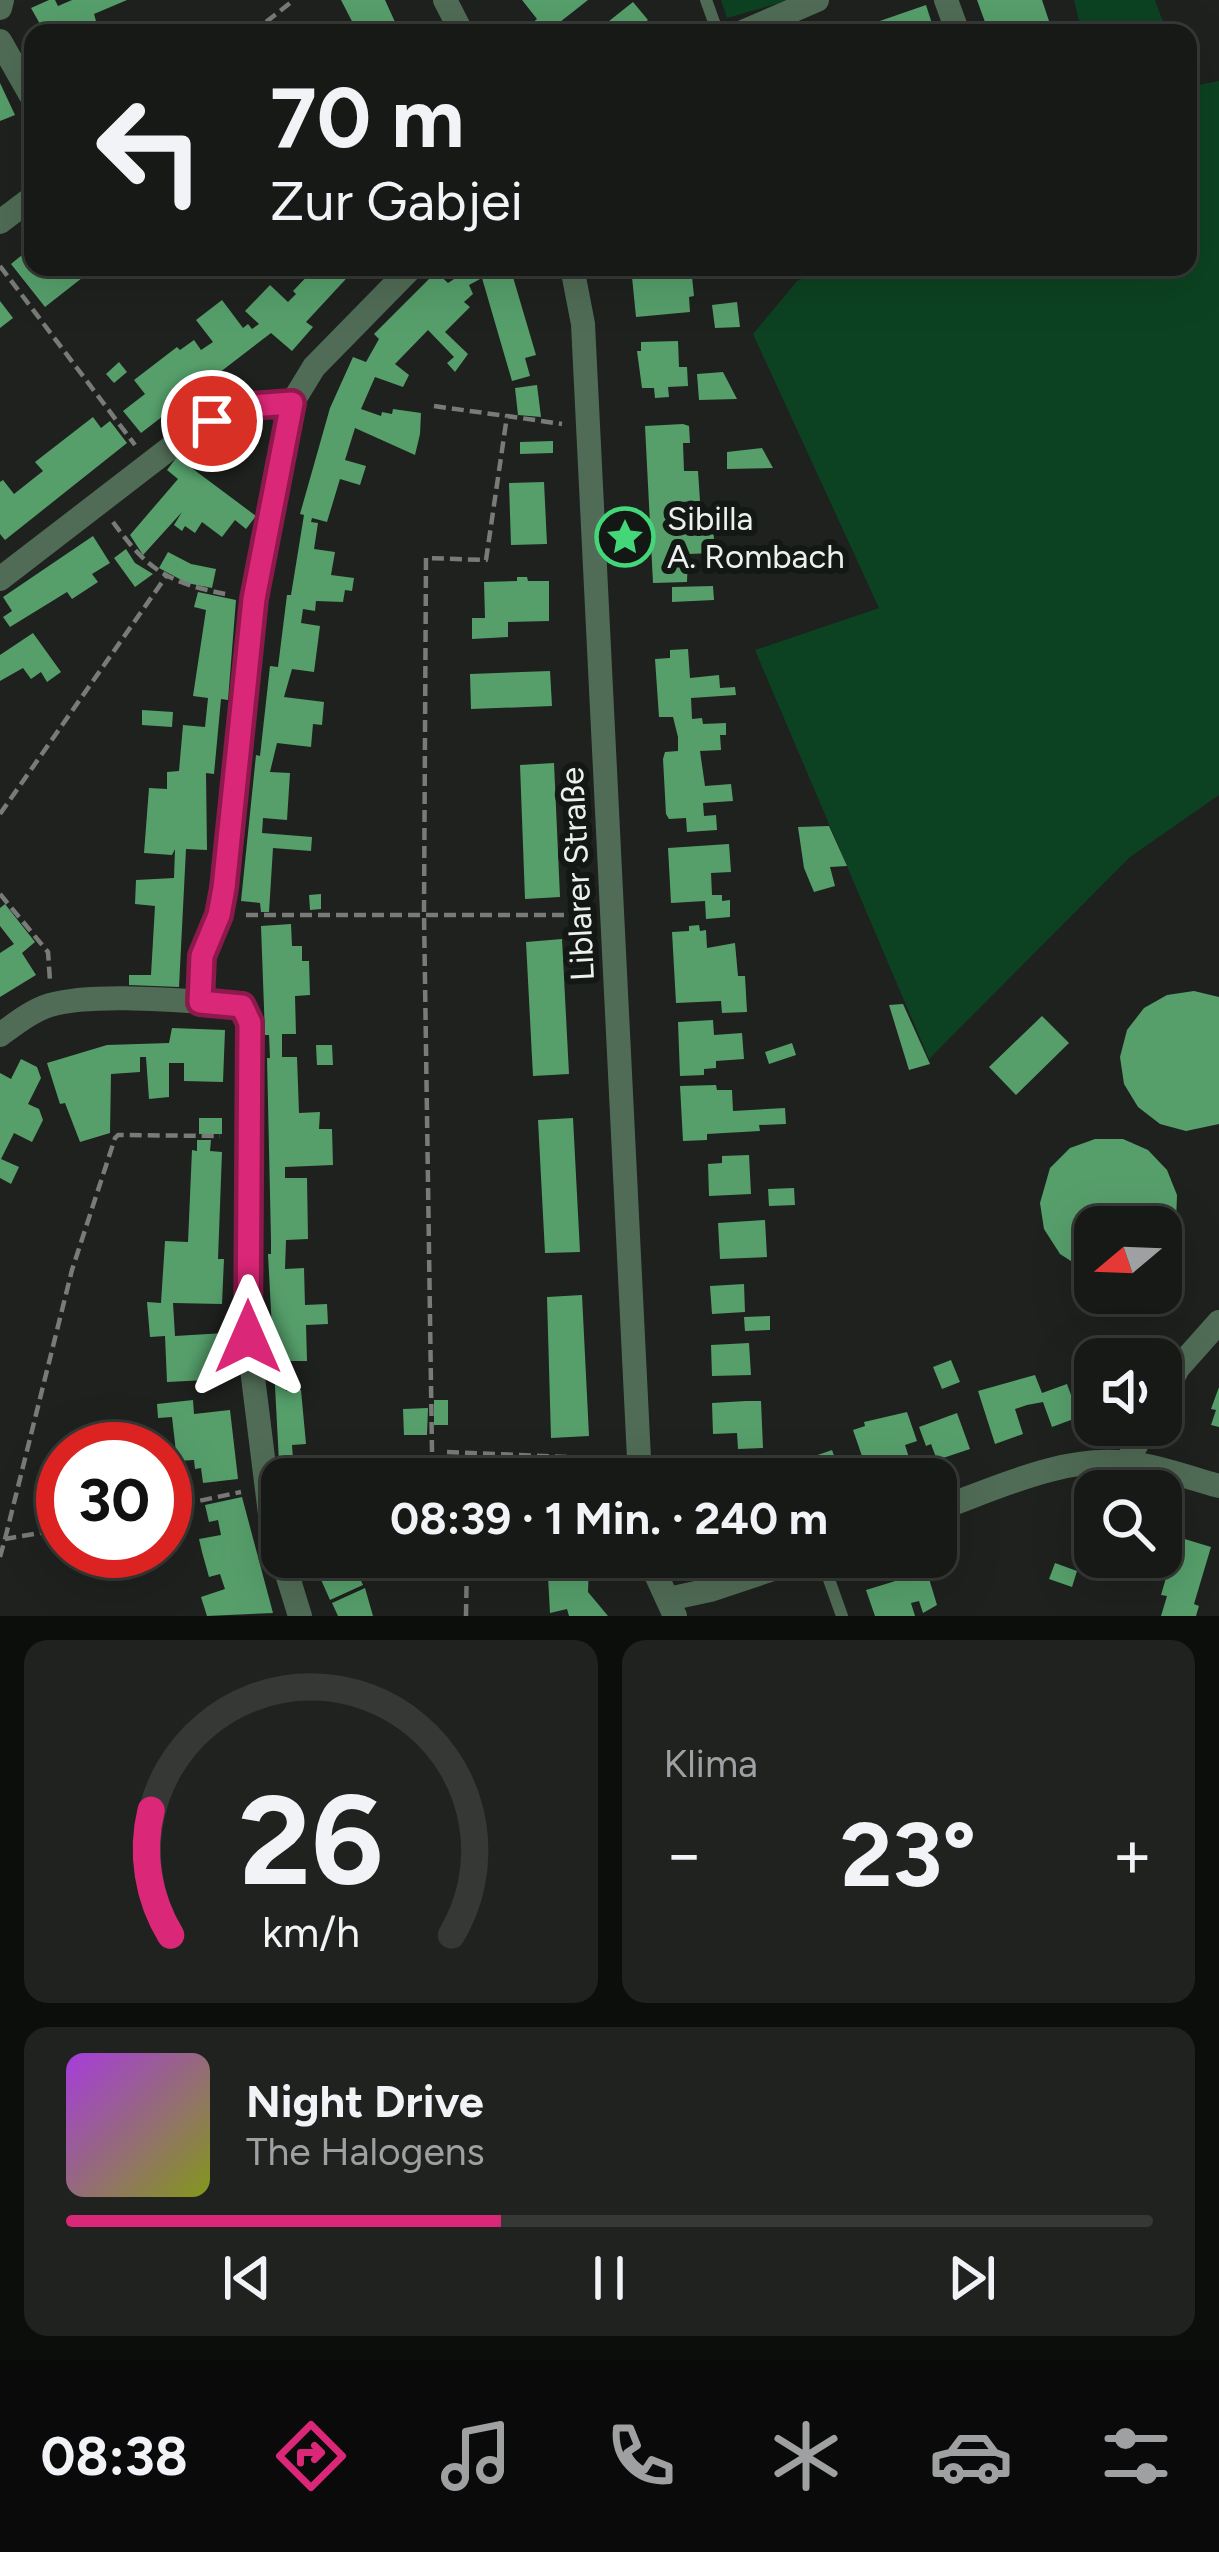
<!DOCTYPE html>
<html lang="de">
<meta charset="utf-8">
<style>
:root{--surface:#161916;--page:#1f221f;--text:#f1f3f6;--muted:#9ea0a1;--line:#353835;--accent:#db2777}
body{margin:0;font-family:Figtree,sans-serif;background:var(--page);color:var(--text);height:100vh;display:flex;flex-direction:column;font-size:45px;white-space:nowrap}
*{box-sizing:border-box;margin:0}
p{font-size:39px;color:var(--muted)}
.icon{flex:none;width:66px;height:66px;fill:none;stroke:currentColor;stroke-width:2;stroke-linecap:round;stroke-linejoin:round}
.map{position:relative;height:1616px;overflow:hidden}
.details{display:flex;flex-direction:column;gap:24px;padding:24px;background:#0c0e0c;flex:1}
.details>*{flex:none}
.hud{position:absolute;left:24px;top:24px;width:1173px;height:252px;border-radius:24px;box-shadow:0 12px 48px #0002,0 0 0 3px var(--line);background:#161916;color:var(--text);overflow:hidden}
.needle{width:78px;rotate:251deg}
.fabs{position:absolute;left:1074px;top:1206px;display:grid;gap:24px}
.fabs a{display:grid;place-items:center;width:108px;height:108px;border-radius:24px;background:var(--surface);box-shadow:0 12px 48px #0002,0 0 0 3px var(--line);font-size:60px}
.speed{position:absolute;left:36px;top:1422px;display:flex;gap:24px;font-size:60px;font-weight:700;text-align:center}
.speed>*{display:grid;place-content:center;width:156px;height:156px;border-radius:50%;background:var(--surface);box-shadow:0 12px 48px #0002,0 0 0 3px var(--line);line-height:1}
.speed .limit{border:18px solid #d22;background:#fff;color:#111}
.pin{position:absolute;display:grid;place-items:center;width:102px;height:102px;color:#fff;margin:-51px;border:6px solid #fff;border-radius:50%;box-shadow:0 3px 12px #0007}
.me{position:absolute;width:132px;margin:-66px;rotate:0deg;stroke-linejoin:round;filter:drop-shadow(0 0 9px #0008)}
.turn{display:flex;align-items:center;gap:42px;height:252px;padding:0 48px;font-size:54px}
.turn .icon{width:156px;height:156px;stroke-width:2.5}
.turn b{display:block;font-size:84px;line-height:102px}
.big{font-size:90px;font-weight:700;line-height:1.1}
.details .tile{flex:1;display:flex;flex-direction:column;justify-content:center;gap:18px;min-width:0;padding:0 42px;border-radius:24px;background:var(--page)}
.details .dial{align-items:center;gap:0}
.dial svg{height:312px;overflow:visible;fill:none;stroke:var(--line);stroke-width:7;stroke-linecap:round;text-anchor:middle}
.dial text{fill:var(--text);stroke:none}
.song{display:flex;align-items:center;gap:36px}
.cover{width:144px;height:144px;border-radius:18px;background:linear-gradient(135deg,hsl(280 70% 55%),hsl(70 70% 35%))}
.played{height:12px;border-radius:6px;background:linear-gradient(90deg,var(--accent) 40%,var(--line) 40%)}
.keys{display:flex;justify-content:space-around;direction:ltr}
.heat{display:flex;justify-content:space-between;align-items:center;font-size:66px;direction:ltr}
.details .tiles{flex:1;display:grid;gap:24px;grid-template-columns:1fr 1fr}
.tile:last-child{grid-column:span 2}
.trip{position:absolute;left:261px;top:1458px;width:696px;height:120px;border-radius:24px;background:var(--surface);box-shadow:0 12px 48px #0002,0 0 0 3px var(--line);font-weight:700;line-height:120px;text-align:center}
.tab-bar{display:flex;height:192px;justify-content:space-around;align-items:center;background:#090a09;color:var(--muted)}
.tab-bar .icon{width:84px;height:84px}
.tab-bar .on{color:var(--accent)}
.tab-bar b{font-size:54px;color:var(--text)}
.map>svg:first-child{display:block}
</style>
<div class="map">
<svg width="1219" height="1616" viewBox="0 0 1219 1616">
<rect width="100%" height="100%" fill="#1e211e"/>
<g fill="#0c4221">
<polygon points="721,0 790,0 727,18"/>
<polygon points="1074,0 1155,0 1167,33 1082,33"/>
<polygon points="1219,81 1219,795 1130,857 929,1059 755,650 879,608 753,334 797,281 831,267 1188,267 1188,87"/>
</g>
<g fill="#569f6b">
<polygon points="49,0 55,0 58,6 72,0 127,0 94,14 96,21 69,33 45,33 31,8"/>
<polygon points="341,0 385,0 400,33 358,33"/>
<polygon points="522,0 588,0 546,33 538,33 531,24 537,19"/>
<polygon points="977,0 1042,0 1053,33 989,33"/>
<polygon points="633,2 648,20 632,33 594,33"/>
<polygon points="926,5 935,33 848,33 848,32"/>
<polygon points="0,83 15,115 0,121"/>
<polygon points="33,246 33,267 96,267 45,307 11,264"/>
<polygon points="316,267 357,267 306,322 313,327 292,351 271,333 141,433 123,411 145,394 134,380 177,347 180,350 194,340 201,350 213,342 196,320 222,300 243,328 248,324 252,329 259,324 245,311 270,285 288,302 296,294 293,291"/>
<polygon points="473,267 510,267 536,355 525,358 530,376 512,381 482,278 469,285 473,294 464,302 470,307 445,332 468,354 455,372 447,363 454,357 428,330 395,364 409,375 403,387 375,377 361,409 381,416 382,412 392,414 393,409 421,413 420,434 415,455 355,428 345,460 366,466 360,485 340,479 327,522 312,518 311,522 318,523 314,549 335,552 331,575 354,578 352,591 345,590 343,602 316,601 315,611 303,609 301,623 320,626 314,672 292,669 284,697 324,702 322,725 313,724 311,747 277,743 270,772 290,773 287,820 263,818 262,833 312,837 311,851 273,848 269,912 261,912 260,903 241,901 256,755 260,756 270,666 278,667 287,595 291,595 304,515 300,514 330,408 353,357 366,362 379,339 374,334 436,272 448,283"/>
<polygon points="631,267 691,267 694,296 689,297 690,312 636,317"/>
<polygon points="0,301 13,318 0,328"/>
<polygon points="737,302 740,327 715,328 712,305"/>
<polygon points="678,341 679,367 687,367 688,386 668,387 669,397 655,398 654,388 642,388 637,351 641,351 641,342"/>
<polygon points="119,362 127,372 114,383 106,374"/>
<polygon points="723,372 737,399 699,400 697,374"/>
<polygon points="537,385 541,417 518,415 515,388"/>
<polygon points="93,417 101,428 110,421 127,443 5,540 0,534 0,482 3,480 14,494 43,471 35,462"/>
<polygon points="683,424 689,426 690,443 683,443 684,471 698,471 700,501 680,502 682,527 713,526 715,553 688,554 687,582 653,583 645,426"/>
<polygon points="553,441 553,453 520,454 520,442"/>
<polygon points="762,448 773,468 727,469 727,452"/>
<polygon points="177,457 256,516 246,529 235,520 222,537 202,522 195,533 185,526 182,531 174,525 182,512 143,555 130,535 178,479 167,470"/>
<polygon points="544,482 547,544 511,545 509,483"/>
<polygon points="93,536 110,563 92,574 98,582 72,599 67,592 10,627 3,617 12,611 3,597"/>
<polygon points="126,549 135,563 153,574 135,587 114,558"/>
<polygon points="168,552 191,564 216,569 212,588 187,583 159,568"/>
<polygon points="517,577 527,577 528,581 549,581 549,621 508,622 508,637 472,639 472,618 485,618 484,582 517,581"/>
<polygon points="713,586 714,600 672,602 672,587"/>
<polygon points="198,592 236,600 228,700 221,699 214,774 206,773 207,850 186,849 179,987 129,985 129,975 151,975 155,906 135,904 136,880 174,878 175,849 172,855 144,853 149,788 167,789 167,772 179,771 183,725 205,727 208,698 193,696 206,610 194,607"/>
<polygon points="33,633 61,672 47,682 41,672 31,679 23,668 0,681 0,655"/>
<polygon points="688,649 690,678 719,675 720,688 735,687 736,695 691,698 692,719 702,718 703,724 726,723 726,735 720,735 721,750 700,751 705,786 731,784 733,801 703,803 704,816 716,815 717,830 687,832 686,818 669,819 666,814 663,759 665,752 678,751 678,737 673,717 659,717 655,659 670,658 670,650"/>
<polygon points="550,671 552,706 471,709 470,674"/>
<polygon points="142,710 173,712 172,727 142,725"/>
<polygon points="554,763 560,897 525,899 520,765"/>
<polygon points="829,826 847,866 830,867 835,886 814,892 804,868 798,827"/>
<polygon points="729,844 731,872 711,873 712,895 722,895 722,901 730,900 730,917 706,919 705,901 671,903 668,848"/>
<polygon points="321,894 321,909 310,910 309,895"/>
<polygon points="5,904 35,942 22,953 36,975 0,997 0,953 14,944 0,926 0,908"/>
<polygon points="291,924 292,946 302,946 302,961 309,961 310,995 295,996 296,1034 282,1034 282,1057 297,1057 299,1113 320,1112 319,1129 332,1129 333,1165 285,1167 285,1178 307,1178 308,1239 286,1240 285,1269 304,1268 305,1305 327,1304 328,1324 306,1325 307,1361 285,1361 286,1391 301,1390 306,1444 292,1445 293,1460 279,1462 268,1254 271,1254 271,1240 267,1058 270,1058 269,1035 265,1035 261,926"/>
<polygon points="699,925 700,931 706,930 707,948 735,943 738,976 745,976 747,1012 722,1013 721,1001 676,1003 672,932 689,931 689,926"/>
<polygon points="562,939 569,1074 533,1076 526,942"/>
<polygon points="1194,991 1219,997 1219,1124 1186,1131 1160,1124 1138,1107 1124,1084 1120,1057 1127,1030 1144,1008 1167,995"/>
<polygon points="903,1004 930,1064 909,1070 889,1005"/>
<polygon points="1042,1016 1069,1043 1016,1095 989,1067"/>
<polygon points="713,1020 714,1035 742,1033 744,1059 716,1061 716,1068 704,1069 704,1075 680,1076 678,1022"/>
<polygon points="172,1028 225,1030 223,1082 184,1081 184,1063 169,1063 169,1097 149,1099 146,1057 140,1057 140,1072 111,1074 110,1133 80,1142 65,1103 60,1104 47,1063 107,1045 169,1043"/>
<polygon points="792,1043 796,1055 769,1064 765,1052"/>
<polygon points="316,1045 332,1045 333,1065 317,1065"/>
<polygon points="21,1059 37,1067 41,1078 28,1104 39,1109 43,1120 32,1142 14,1133 1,1159 19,1167 11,1184 0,1178 0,1073 11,1079"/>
<polygon points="716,1085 717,1090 732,1090 733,1111 785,1108 786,1124 759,1125 760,1131 707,1134 707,1140 683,1141 680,1086"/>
<rect x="199" y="1118" width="23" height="16"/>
<polygon points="573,1118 580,1252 545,1253 538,1120"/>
<polygon points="1095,1139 1123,1139 1148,1150 1167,1170 1177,1195 1176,1223 1161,1252 1161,1227 1095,1227 1095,1272 1085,1270 1060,1254 1044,1229 1040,1203 1050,1168 1070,1148"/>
<polygon points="197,1140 211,1140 210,1151 222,1152 218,1259 224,1259 222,1304 173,1303 175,1336 225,1333 228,1379 167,1382 165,1336 150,1337 147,1302 161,1303 165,1241 188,1242 192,1150 197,1151"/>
<polygon points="749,1155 751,1194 709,1196 708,1164 722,1163 722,1156"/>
<polygon points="794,1188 795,1205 769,1206 768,1189"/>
<polygon points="765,1220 767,1257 720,1259 718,1223"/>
<polygon points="744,1284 745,1312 712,1314 710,1286"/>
<polygon points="582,1295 589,1436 551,1438 547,1297"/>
<polygon points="770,1316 770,1330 745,1331 744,1317"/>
<polygon points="749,1343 751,1375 712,1376 711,1345"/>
<polygon points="951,1360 960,1382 942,1389 933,1367"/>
<polygon points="1035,1375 1042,1393 1067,1384 1079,1417 1052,1427 1043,1402 1027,1405 1015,1409 1023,1434 995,1444 978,1391"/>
<polygon points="1219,1387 1219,1427 1211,1425 1216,1410 1211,1409"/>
<polygon points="193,1400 194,1414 230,1410 238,1479 203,1483 201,1468 195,1469 194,1460 177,1461 172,1417 158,1418 157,1404"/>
<rect x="434" y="1400" width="14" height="25"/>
<polygon points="746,1401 761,1401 763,1448 738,1449 737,1433 713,1434 712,1403"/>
<polygon points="428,1408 427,1435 404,1435 403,1409"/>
<polygon points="907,1412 917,1441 905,1445 913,1470 883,1479 875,1455 863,1459 853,1430 865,1426 864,1422"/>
<polygon points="957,1413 970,1449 937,1460 931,1444 926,1446 919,1427"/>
<polygon points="832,1450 837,1464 822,1470 825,1479 791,1479 814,1470 809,1458"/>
<polygon points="438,1460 466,1461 466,1479 437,1479"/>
<polygon points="534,1461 567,1465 566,1479 534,1479"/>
<polygon points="747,1461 747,1479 713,1479 712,1463"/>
<polygon points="322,1468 325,1479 289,1479 288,1475"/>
<polygon points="242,1497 273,1613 207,1616 201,1597 225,1589 220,1574 209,1577 202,1552 199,1539 221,1535 218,1520 209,1522 205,1505"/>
<polygon points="1178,1537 1211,1547 1194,1604 1199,1606 1196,1616 1161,1616 1167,1596 1161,1595"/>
<polygon points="311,1557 374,1557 377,1564 357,1572 363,1585 330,1600"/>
<polygon points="563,1557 595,1557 595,1563 589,1563 588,1592 608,1616 569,1616 567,1609 550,1613 548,1577 563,1578"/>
<polygon points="902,1557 915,1557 918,1568 894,1575 889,1561"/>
<polygon points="1127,1557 1154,1557 1147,1571 1125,1561"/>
<polygon points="1055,1563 1077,1571 1072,1587 1049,1579"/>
<polygon points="927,1572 937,1605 923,1613 919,1601 911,1603 915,1616 875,1616 866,1590 902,1579 901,1575"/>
<polygon points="365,1588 373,1616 338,1616 332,1603"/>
</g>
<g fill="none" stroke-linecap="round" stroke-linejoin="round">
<g stroke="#787b78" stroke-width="4.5" stroke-dasharray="12 6" stroke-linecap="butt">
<polyline points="252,33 294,0"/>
<polyline points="0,266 135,445"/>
<polyline points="434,406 506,416"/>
<path d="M 113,522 C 149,572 169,583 230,595"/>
<polyline points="0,814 167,575"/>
<polyline points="0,894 48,952 50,981"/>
<polyline points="246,915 589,915"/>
<polyline points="432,1452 424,913 426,558 486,560 507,416 562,424"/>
<polyline points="447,1452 615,1459"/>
<polyline points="469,1479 470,1453"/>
<polyline points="165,1508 241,1492"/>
<polyline points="5,1539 72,1270 115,1138 118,1135 220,1136"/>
<polyline points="0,1557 5,1539 63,1529"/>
<polyline points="466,1616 467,1557"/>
</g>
<g stroke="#506c56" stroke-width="12">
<polyline points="706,0 718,33"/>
<polyline points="821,1557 842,1616"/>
</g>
<g stroke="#506c56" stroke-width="24">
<polyline points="445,0 462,33"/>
<polyline points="946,0 958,33"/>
<polyline points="0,8 2,0"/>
<polyline points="740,33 817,0"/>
<polyline points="0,41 33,99"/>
<polyline points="0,222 33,197"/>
<polyline points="572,267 583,324 640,1479"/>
<polyline points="0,579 187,435 237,407 292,403"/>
<polyline points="200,1002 203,956 219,915 224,888 253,599 292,403 314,367 412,267"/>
<path d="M 0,1035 C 15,1024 31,1011 50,1005 C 94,992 185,1001 233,1004 L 242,1006 L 247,1014 L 248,1337 L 271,1522 L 300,1616"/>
<polyline points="1161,1400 1178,1368 1219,1322"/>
<polyline points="1127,1462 1147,1425"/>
<path d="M 936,1510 C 995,1489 1063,1455 1127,1463 C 1158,1466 1189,1478 1219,1486"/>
<polyline points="648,1557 675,1616"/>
<polyline points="668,1599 710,1590 809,1557"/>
</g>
</g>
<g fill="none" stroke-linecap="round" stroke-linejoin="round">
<g stroke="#8e194d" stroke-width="30">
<polyline id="route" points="212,421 237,407 292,403 254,599 224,888 219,915 202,956 200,1002 242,1006 250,1023 248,1337"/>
</g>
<use href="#route" stroke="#db2777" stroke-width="21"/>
</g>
<defs>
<g id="sight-ring" transform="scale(3)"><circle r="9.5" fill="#141815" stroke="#44d77a" stroke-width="1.5"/><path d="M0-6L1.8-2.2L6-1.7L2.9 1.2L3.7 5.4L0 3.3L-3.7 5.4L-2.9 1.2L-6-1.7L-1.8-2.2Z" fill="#44d77a"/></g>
</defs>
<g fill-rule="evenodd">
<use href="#sight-ring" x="625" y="537"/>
</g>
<g text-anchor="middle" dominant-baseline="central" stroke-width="12" stroke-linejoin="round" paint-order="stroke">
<g font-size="33" fill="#edf0ee" stroke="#141815" text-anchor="start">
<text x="667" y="518">Sibilla<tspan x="667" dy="38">A. Rombach</tspan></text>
</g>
<g font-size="33" fill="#edf0ee" stroke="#141815">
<text transform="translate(577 874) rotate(-93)">Liblarer Straße</text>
</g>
</g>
</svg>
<div class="fabs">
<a><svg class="needle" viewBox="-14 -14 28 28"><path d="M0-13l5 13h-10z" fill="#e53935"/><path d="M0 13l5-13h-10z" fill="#9ea0a1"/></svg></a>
<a><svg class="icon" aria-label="sound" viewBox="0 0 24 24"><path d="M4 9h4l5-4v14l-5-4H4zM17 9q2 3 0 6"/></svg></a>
<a><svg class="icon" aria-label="search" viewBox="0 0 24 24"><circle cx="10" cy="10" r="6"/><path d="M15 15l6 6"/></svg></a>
</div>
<div class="speed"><div class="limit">30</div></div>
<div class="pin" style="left:212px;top:421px;background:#d93025"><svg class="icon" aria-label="arrive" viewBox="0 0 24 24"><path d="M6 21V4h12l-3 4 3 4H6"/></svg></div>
<svg class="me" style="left:248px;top:1337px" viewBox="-20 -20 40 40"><path d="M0-17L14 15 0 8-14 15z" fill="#db2777" stroke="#fff" stroke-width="4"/></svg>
<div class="trip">08:39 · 1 Min. · 240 m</div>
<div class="hud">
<div class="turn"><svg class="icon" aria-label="left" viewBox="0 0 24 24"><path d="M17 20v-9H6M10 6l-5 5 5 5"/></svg><div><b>70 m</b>Zur Gabjei</div></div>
</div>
</div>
<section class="details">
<div class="tiles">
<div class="tile dial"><svg viewBox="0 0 100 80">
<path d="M14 69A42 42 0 1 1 86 69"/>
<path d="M14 69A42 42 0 0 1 9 37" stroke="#db2777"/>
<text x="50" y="56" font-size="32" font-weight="700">26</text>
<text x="50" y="72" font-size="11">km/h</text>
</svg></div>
<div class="tile"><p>Klima</p>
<div class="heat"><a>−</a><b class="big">23°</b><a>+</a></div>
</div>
<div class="tile">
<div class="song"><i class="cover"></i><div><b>Night Drive</b><p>The Halogens</p></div></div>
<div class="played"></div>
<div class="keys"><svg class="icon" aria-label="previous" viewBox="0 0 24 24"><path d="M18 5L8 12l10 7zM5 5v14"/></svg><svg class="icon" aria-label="pause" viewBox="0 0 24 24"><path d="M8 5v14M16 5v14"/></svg><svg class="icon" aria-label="next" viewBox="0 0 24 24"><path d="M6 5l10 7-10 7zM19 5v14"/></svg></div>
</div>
</div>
</section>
<nav class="tab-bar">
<b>08:38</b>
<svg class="icon on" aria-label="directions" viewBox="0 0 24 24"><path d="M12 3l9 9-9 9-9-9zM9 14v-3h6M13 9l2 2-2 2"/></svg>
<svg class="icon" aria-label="music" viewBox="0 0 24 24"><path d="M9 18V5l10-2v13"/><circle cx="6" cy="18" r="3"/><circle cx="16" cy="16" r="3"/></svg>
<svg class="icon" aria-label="phone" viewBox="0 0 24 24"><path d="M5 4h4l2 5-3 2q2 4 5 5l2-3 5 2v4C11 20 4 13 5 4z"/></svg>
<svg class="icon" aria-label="climate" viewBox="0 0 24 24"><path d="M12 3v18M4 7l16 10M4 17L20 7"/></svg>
<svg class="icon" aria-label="car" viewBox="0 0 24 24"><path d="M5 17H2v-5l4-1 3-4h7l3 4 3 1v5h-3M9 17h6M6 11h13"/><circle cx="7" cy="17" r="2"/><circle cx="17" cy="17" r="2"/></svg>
<svg class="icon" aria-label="filters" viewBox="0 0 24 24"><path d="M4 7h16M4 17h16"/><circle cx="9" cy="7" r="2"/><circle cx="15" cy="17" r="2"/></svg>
</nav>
